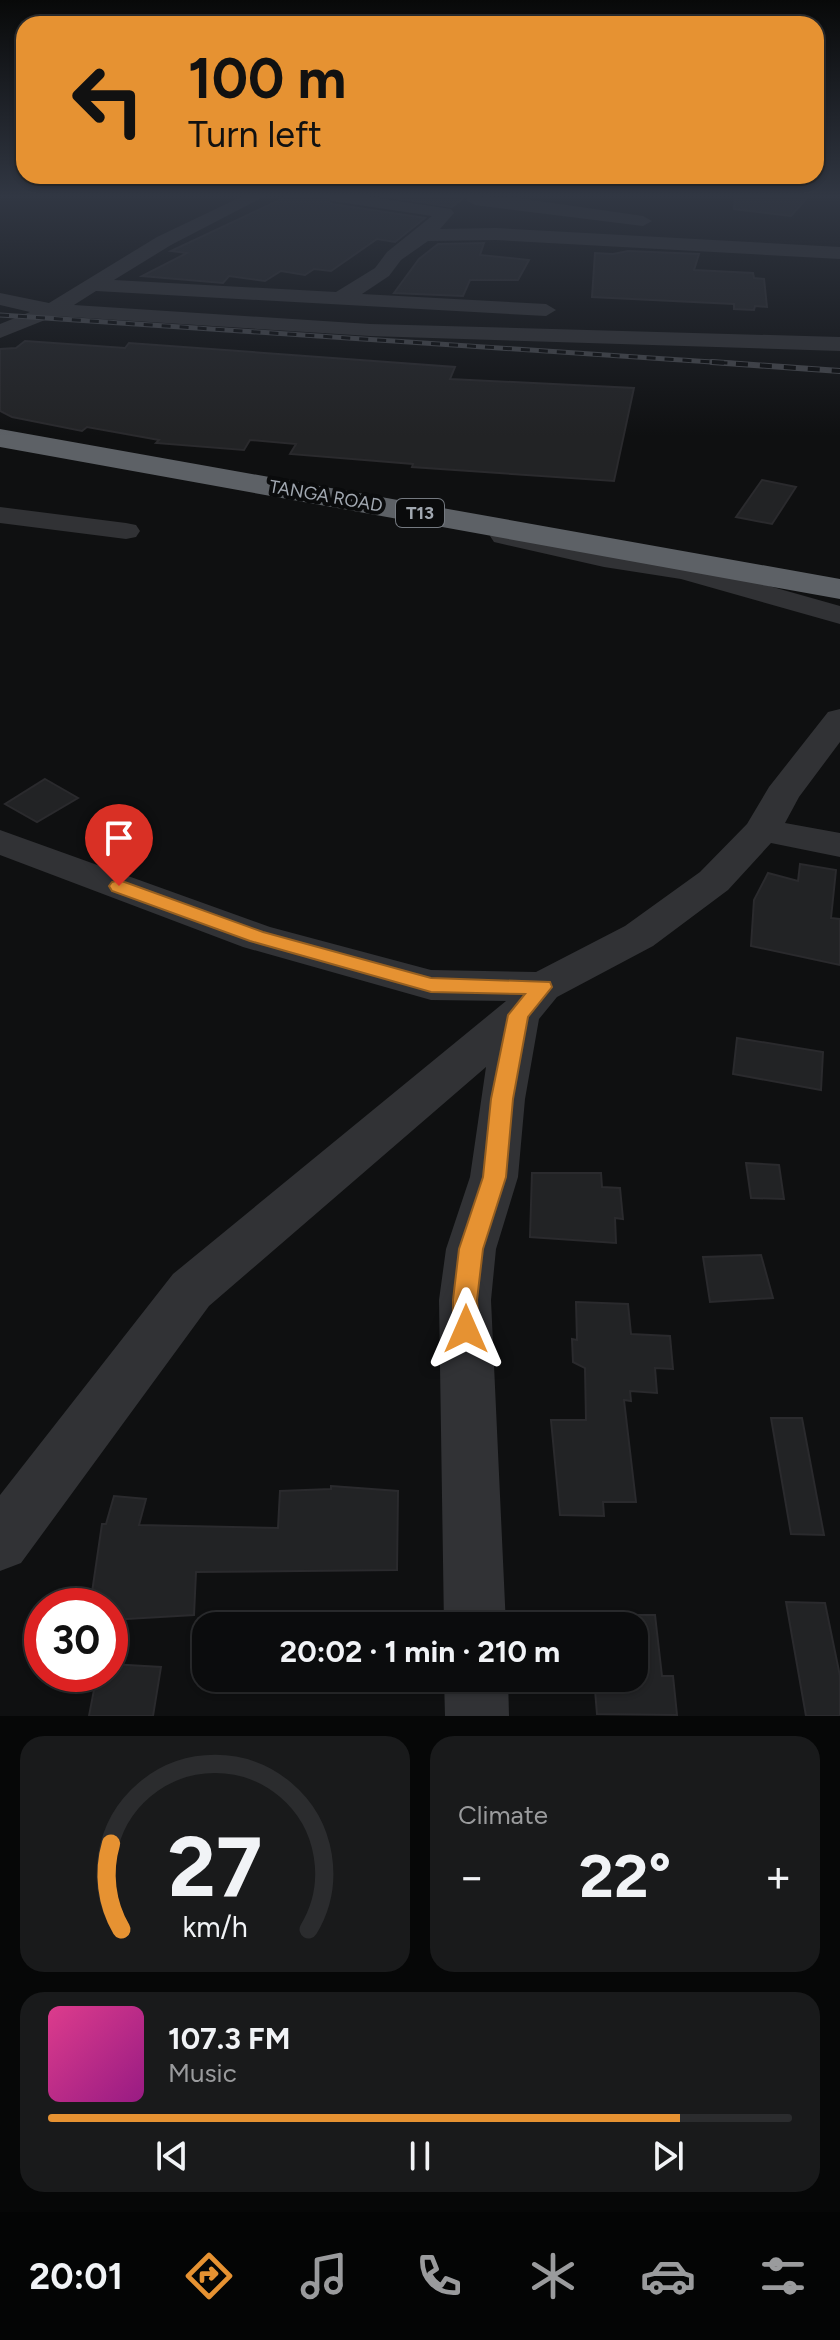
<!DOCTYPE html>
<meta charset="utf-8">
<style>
:root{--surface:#0b0c0d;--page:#191a1b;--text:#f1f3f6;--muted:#9a9b9d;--line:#2b2c2e;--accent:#e69232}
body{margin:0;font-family:Figtree,sans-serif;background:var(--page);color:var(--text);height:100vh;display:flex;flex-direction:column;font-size:30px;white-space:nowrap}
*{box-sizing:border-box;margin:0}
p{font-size:26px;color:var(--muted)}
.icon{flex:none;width:44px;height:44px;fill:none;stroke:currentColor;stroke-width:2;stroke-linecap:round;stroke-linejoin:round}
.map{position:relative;height:1716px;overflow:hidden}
.sheet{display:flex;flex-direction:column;gap:20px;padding:20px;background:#060707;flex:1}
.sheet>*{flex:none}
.guide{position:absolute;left:16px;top:16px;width:808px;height:168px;border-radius:24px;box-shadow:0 2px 6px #0004,0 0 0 2px var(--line);background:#e69232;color:#111;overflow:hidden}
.speed{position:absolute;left:24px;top:1588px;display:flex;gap:16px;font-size:40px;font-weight:700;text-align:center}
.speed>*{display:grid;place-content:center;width:104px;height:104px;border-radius:50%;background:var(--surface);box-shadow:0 2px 6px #0004,0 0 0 2px var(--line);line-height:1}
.speed .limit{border:12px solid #d22;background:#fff;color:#111}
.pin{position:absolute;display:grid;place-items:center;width:68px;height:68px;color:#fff;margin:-82px -34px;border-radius:50% 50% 50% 0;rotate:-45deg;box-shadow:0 0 8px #0007}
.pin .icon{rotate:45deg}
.me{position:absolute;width:88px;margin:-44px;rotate:0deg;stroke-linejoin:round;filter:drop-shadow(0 0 6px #0008)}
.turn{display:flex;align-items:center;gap:28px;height:168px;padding:0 40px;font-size:36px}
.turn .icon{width:104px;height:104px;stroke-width:2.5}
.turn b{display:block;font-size:56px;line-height:68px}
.big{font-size:60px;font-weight:700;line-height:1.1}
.sheet .card{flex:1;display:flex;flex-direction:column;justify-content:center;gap:12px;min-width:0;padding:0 28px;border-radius:24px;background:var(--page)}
.sheet .dial{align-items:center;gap:0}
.dial svg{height:208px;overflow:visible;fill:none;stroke:var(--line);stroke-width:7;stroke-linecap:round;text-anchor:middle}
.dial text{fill:var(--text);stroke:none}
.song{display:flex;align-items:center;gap:24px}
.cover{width:96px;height:96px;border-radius:12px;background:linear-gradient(135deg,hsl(330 70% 55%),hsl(310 70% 35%))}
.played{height:8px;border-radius:4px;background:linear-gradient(90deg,var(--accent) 85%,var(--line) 85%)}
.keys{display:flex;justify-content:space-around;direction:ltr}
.heat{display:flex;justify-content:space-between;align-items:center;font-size:44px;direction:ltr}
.sheet .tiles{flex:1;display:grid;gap:20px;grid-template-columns:1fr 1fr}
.card:last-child{grid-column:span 2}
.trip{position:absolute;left:192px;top:1612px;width:456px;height:80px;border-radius:24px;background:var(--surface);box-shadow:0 2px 6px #0004,0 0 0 2px var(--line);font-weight:700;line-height:80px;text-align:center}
.tabs{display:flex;height:128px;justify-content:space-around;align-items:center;background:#040505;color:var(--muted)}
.tabs .icon{width:56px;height:56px}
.tabs .on{color:var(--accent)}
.tabs b{font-size:36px;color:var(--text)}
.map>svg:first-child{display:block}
</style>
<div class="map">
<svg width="840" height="1716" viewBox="0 0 840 1716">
<rect width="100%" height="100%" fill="#0f1011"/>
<g fill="#222325" stroke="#2a2a2d" stroke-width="2">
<polygon points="288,196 321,196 332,204 425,218 395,242 377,239 331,271 314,269 305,275 281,271 265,281 229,276 223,283 142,276 187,253 171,251"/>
<polygon points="382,196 466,196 452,207"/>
<polygon points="735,196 809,196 791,216 734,209"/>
<polygon points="484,243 480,255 529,260 518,280 470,280 463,296 394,293 419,259 438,244"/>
<polygon points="628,251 699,254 694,270 753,273 754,278 764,279 767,307 755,306 754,310 734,309 734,304 592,297 595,253 613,254"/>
<polygon points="25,341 125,348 129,343 455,367 450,379 634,388 614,481 412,467 413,464 290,454 296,444 250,440 244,450 156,443 159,440 87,427 82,431 12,417 0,411 0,349 16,348"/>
<polygon points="762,480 796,487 772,524 736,517"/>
<polygon points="45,779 78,798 37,822 5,804"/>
<polygon points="800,864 836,870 831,918 840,919 840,965 751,946 754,900 768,873 798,881"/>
<polygon points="737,1038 823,1052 821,1090 733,1074"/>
<polygon points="746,1163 779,1165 784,1199 751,1198"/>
<polygon points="532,1173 601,1173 602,1187 620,1188 623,1219 615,1218 616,1243 530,1237"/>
<polygon points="761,1255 773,1298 710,1302 703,1257"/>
<polygon points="576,1302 628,1304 631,1334 670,1336 673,1369 655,1368 657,1393 630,1391 631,1401 624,1400 636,1502 603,1502 604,1516 560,1515 551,1420 586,1420 585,1368 573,1362 572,1339 577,1340"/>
<polygon points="771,1418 802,1418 824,1535 791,1534"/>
<polygon points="331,1486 398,1491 397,1570 196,1572 194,1615 110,1620 110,1606 90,1606 102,1524 106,1524 114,1496 146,1499 139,1525 278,1528 280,1491 331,1489"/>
<polygon points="786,1602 825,1603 840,1676 840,1716 806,1716"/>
<polygon points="634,1615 655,1615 662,1676 673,1676 677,1715 597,1714 594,1678 634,1678"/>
<polygon points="110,1664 161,1667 153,1716 89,1716 97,1674 110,1674"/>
</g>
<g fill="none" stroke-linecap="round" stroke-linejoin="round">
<g fill="#313235" fill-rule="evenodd">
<polygon points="243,196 265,196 171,245 114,280 336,292 375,268 387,252 432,216 332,201 324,196 364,196 451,209 454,213 440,229 496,228 840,247 840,259 496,240 428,241 401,260 389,276 362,294 546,304 556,310 546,316 96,291 74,305 370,324 840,337 840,351 370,336 55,316 0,338 0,324 30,312 0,305 0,293 49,303 157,237"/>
<polygon points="469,196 518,198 643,216 652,221 643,226 475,205 466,200"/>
<polygon points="0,507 126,523 136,525 140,531 136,537 126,539 0,523"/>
<polygon points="504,528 604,549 684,562 840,606 840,624 681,579 604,567 494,542 490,536 494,530"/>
<polygon points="840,709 840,742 799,797 785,823 840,833 840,857 771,843 728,890 653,946 557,997 539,1019 525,1099 518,1177 496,1249 491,1300 506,1626 444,1626 439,1300 446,1249 470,1177 486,1067 209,1306 21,1563 0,1571 0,1495 173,1274 506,1001 431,1000 243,947 0,855 0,830 270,927 431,970 536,972 625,926 700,872 747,824 769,787 828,712"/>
<polygon points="444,1678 508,1678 509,1716 445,1716"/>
</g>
<polygon fill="#5d6166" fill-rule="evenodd" points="0,429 840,579 840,599 0,447"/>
<g stroke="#44464a" stroke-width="5">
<polyline id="rail-far1" points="0,315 742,364"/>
</g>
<g stroke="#44464a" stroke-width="6">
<polyline id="rail" points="712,362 840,371"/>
</g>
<use href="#rail-far1" stroke="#0a0b0c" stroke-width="3" stroke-dasharray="9" stroke-linecap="butt"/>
<use href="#rail" stroke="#0a0b0c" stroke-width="4" stroke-dasharray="12" stroke-linecap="butt"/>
</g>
<linearGradient id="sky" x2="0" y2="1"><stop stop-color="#080909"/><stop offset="0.45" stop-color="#313743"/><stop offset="1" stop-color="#313743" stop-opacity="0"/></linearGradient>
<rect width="840" height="436" fill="url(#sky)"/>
<polygon fill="#e69232" stroke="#965f20" stroke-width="2" points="119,880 263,932 431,978 550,982 552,987 528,1017 513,1099 506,1177 483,1249 477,1300 479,1329 475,1337 466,1340 457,1337 453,1329 453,1300 459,1249 483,1177 491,1099 508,1015 525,994 431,992 250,941 112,891 109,886 112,882"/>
<g text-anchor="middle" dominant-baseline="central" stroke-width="8" stroke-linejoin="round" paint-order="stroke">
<g font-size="18" fill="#a1a8b1" stroke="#0a0b0c">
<text transform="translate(326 496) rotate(10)">TANGA ROAD</text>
</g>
<rect fill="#0a0b0c" stroke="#747980" stroke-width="2" x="396" y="499" width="48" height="28" rx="6"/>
<g font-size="18" font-weight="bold" fill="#a1a8b1">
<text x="420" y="513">T13</text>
</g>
</g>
</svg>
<div class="speed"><div class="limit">30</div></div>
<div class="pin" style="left:119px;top:886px;background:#d93025"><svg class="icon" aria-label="arrive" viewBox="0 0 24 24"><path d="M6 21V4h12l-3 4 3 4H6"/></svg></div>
<svg class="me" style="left:466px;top:1329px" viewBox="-20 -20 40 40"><path d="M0-17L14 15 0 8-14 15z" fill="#e69232" stroke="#fff" stroke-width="4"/></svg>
<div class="trip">20:02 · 1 min · 210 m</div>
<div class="guide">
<div class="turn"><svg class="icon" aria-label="left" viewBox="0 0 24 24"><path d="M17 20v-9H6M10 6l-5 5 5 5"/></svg><div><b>100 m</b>Turn left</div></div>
</div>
</div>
<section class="sheet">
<div class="tiles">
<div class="card dial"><svg viewBox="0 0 100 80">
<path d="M14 69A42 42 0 1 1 86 69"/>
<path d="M14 69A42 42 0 0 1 10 36" stroke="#e69232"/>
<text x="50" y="56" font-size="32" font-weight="700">27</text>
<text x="50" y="72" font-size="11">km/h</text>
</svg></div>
<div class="card"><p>Climate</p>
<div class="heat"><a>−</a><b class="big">22°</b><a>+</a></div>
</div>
<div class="card">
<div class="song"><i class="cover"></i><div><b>107.3 FM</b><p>Music</p></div></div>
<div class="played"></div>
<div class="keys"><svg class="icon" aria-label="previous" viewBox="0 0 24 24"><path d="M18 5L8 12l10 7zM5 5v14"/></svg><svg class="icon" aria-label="pause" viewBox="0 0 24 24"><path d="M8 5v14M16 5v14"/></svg><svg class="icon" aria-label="next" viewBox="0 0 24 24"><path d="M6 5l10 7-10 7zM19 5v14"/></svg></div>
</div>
</div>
</section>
<nav class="tabs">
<b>20:01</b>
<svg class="icon on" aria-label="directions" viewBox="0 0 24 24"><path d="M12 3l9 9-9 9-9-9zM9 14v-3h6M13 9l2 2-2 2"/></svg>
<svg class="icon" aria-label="music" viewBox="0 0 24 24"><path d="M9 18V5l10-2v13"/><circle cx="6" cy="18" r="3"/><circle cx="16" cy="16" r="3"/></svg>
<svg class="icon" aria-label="phone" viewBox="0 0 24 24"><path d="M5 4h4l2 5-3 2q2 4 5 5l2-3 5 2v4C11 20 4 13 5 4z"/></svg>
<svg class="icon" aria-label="climate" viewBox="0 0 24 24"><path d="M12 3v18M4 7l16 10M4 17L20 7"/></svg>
<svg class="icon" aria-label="car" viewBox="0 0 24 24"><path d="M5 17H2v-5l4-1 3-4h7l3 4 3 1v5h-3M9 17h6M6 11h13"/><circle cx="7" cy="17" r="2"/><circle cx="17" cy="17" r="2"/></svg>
<svg class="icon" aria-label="filters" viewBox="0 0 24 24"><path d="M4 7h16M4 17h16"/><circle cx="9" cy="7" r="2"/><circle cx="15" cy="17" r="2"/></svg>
</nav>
